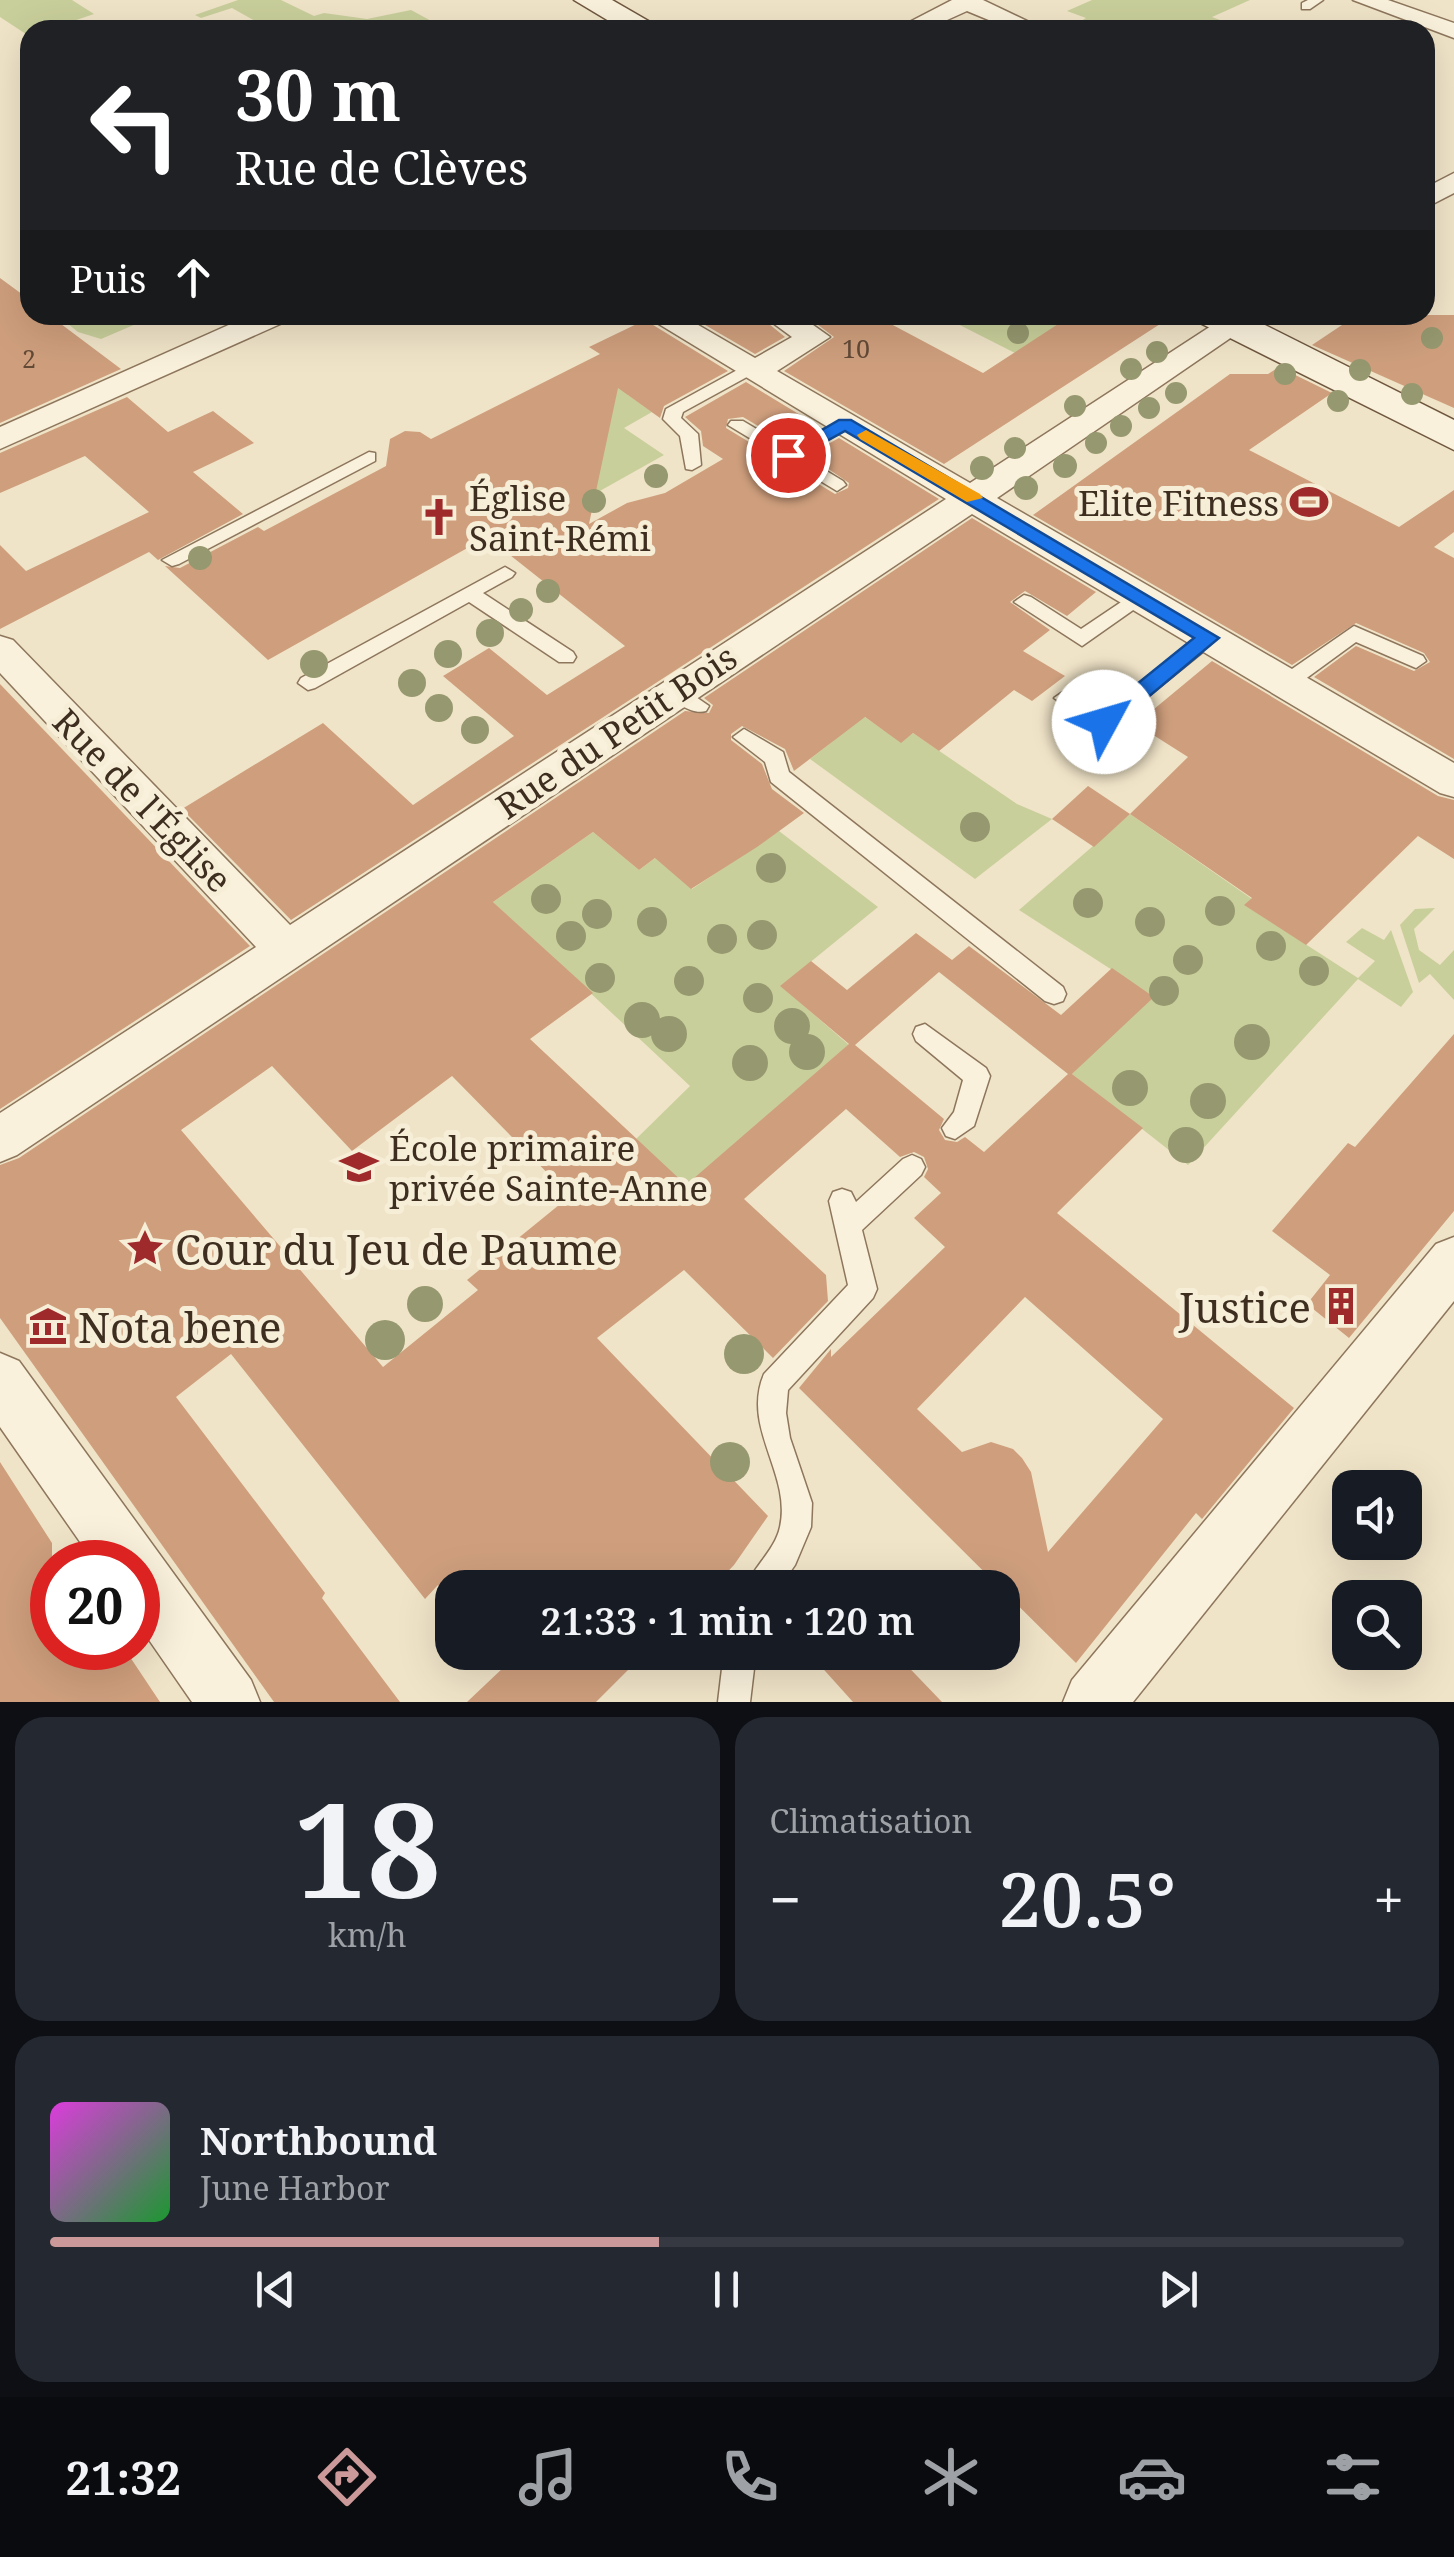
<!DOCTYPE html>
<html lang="fr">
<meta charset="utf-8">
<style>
:root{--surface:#171b24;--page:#242831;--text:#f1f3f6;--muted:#9ea1a6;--line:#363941;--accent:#cc999b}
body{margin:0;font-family:"Noto Serif",serif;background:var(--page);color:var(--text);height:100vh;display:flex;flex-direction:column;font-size:38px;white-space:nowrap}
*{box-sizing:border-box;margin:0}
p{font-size:32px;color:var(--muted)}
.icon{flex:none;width:55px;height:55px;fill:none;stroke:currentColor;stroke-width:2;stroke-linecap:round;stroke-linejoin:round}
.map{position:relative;height:1702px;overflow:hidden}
.details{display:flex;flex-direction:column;gap:15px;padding:15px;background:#0d0f14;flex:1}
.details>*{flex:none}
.guide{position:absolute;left:20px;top:20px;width:1415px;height:305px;border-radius:30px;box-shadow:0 10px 40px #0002;background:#202124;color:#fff;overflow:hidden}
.controls{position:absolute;left:1332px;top:1470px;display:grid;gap:20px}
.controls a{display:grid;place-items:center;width:90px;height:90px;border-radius:20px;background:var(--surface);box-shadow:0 10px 40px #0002;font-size:50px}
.speed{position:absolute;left:30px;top:1540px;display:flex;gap:20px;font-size:50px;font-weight:700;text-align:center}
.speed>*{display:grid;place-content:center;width:130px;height:130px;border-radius:50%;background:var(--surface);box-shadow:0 10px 40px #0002;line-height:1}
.speed .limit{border:15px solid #d22;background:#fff;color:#111}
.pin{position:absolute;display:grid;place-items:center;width:85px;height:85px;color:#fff;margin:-42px;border:5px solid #fff;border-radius:50%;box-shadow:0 2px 10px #0007}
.me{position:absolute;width:110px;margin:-55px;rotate:51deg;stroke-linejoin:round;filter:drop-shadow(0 0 8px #0008)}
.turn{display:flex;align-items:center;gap:35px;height:210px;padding:0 50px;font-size:45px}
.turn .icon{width:130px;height:130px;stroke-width:2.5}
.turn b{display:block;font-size:70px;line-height:85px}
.then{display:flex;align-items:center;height:95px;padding:0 50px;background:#0003;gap:20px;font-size:38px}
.big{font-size:75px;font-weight:600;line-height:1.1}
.details .widget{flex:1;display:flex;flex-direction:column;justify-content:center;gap:15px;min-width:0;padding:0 35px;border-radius:30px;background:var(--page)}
.details .dial{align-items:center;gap:0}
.dial b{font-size:130px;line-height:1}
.song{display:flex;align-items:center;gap:30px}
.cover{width:120px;height:120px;border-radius:15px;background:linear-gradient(135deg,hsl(300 70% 55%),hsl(130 70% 35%))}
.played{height:10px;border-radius:5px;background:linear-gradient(90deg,var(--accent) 45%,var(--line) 45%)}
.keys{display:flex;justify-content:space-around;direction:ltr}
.heat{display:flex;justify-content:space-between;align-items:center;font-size:55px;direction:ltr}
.details .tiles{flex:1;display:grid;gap:15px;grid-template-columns:1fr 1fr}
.widget:last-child{grid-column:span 2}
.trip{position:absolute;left:435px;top:1570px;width:585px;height:100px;border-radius:30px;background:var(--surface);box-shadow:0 10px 40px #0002;font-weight:600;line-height:100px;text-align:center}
.tab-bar{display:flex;height:160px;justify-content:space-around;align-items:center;background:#090b0e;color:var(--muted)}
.tab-bar .icon{width:70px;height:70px}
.tab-bar .on{color:var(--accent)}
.tab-bar b{font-size:45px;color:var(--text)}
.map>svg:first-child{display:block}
</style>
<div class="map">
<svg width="1454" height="1702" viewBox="0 0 1454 1702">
<rect width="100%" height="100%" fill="#f0e4c8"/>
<g fill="#c9cf9b">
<polygon points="0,0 72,0 94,14 47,30 30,30 29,36 0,17"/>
<polygon points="238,0 281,0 314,16 324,13 367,19 411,10 448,30 271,30 232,8 201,18 195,15"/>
<polygon points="1092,0 1250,0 1212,17 1247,30 1133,30 1120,24 1108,29 1076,24 1086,18 1067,11"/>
<polygon points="57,315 157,315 101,339 78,332"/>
<polygon points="940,315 1078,315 1015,353"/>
<polygon points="623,372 628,395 652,412 624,428 664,455 582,501 590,510 587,530 535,405"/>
<polygon points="818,685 901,742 913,733 1017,804 1052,819 975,879 810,759 833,741"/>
<polygon points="1130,814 1252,899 1245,905 1358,978 1375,961 1346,942 1362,928 1384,940 1391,930 1413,992 1401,1007 1358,979 1188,1165 1072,1074 1151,995 1019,910"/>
<polygon points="779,831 878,907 781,986 849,1045 656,1212 636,1139 690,1086 493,902 593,832 639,870 662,853 692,889"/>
<polygon points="1435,908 1414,929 1419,950 1440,965 1454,950 1454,1000 1430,974 1419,983 1400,925 1415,909"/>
</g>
<g fill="#cf9f7d" fill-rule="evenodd">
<polygon points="0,278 30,300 30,315 49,315 121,369 0,423"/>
<polygon points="688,315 758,315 785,337 755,354"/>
<polygon points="805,315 874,315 983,373 1072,315 1174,315 944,464 784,371 834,337"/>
<polygon points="1357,315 1454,315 1454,408 1312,345"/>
<polygon points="645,320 728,371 664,406 660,418 618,388 589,524 627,503 665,493 723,459 703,446 701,431 685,417 746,382 820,427 788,444 743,417 728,419 726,428 835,494 848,488 849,483 808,455 839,438 939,499 291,920 182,809 323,723 413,805 514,736 443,676 489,648 547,695 625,646 487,537 268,660 165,566 180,568 258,527 264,531 386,466 390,439 405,431 420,432 431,439 600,354 589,347"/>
<polygon points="1279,367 1332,393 1249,450 1399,527 1454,490 1454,532 1434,547 1454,558 1454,759 1314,677 1356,646 1414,671 1430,662 1424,653 1356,623 1292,665 1033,515 1230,374 1268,374"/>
<polygon points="127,397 168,432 213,411 254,443 193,472 243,514 158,560 149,552 0,629 0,545 26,571 149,512 85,456 0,493 0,453"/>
<path d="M 972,518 L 1096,592 L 1067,616 L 1025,591 L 1010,602 L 1050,630 L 1023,651 L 1065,676 L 1032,701 L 1014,690 L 939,751 L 913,733 L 901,743 L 865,717 L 794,771 L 785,749 L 742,726 L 731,734 L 731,740 L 762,764 L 772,789 L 804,813 L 757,847 L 691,889 L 655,858 L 639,870 L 593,832 L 493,902 L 593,993 L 530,1039 L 686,1185 L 849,1044 L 780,986 L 811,961 L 847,990 L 916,933 L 952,960 L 969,946 L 1061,1015 L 1112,968 L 1154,997 L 1072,1074 L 1143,1128 L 1057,1213 L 1294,1408 L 1202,1519 L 1196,1513 L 1076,1663 L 799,1388 L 831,1349 L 831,1357 L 945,1247 L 914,1218 L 941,1193 L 924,1177 L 928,1169 L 924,1157 L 914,1152 L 900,1157 L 846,1109 L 744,1199 L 826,1275 L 828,1301 L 773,1358 L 684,1270 L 597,1338 L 768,1516 L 734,1565 L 712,1588 L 452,1588 L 452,1603 L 438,1585 L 425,1599 L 231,1354 L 176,1397 L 325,1593 L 322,1598 L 400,1702 L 274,1702 L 0,1318 L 0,1165 L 19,1158 L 685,711 L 709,713 L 713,705 L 704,698 ZM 939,972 L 1068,1074 L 984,1152 L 965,1137 L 957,1142 L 945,1140 L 939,1130 L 944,1119 L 855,1045 ZM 272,1066 L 352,1151 L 452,1076 L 570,1196 L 467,1280 L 478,1290 L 383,1367 L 181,1130 ZM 1025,1297 L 1163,1419 L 1048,1552 L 1031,1472 L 1022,1458 L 1013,1449 L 991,1442 L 962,1452 L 917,1409 Z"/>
<polygon points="1212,661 1438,796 1454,800 1454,859 1418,836 1306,945 1244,905 1252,898 1130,814 1188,757 1136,724"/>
<polygon points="0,684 250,946 0,1109"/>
<polygon points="1088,786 1130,814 1094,847 1052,819"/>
<polygon points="1454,1034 1454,1211 1349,1338 1307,1304 1330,1275 1272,1231 1348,1143 1355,1147"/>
<polygon points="0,1462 52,1543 52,1648 124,1648 160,1702 0,1702"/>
<polygon points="492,1652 646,1652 596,1702 467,1702 504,1667"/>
<polygon points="808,1652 894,1652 942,1702 853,1702"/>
</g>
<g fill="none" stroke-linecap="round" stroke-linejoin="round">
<g stroke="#8d765c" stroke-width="3">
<g id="lane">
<polygon points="1308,0 1323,0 1310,9 1302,9 1302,3"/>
<polygon points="750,363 756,364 756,372 683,412 681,418 698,434 701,465 692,470 686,469 680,436 663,419 666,409"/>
<polygon points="845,418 854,423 851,427 800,455 843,481 846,485 837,491 728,425 731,421 743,421 788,448"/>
<polygon points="369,452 375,453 375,461 179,564 172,566 162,560"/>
<polygon points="505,567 515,573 512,577 483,593 573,652 576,657 573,662 559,662 469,602 315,688 308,690 298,683 301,678"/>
<polygon points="1139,590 1149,596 1146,601 1082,646 1014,602 1024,595 1031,597 1081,629"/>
<polygon points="1354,626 1423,656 1426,661 1416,668 1356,642 1293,688 1279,688 1276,683 1279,678"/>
<polygon points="1208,630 1218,637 1215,642 1110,727 1096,727 1054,698 1064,691 1102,712"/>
<path d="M 677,684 L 709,706 L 706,711 C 692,715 675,703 667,691 L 670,686 Z"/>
<polygon points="744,729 783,752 789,772 1063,987 1066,994 1063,1001 1054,1004 1045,1001 771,782 765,762 733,737"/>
<polygon points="925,1024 986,1068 990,1076 974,1126 955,1139 946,1136 942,1128 954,1112 963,1080 916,1041 913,1034 916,1027"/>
<path d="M 912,1155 L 921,1159 L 925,1167 L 921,1175 L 862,1230 L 877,1289 L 873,1298 L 788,1390 L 786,1413 L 790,1438 L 812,1503 L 811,1527 L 795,1565 L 779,1588 L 745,1588 C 754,1566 775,1550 780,1527 C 792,1474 741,1428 764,1374 L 848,1285 L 829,1201 L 833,1192 L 842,1189 L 851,1192 L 856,1202 L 903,1159 Z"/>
<polygon points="724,1652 756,1652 750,1702 718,1702"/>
</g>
</g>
<g stroke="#8d765c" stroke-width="3">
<g id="street">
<polygon points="952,0 983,0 1046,30 1013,30 967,11 925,30 894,30"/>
<polygon points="1353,0 1388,0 1454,23 1454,38"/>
<polygon points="1454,173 1454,193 1425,208 1425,188"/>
<polygon points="251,315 291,315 287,321 0,449 0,427"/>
<polygon points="644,315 681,315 755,358 792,337 762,315 799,315 830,337 777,371 970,483 1228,315 1264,315 997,498 1454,763 1454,797 1440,793 972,514 17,1155 0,1162 0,1113 256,947 0,673 0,636 13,640 290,925 946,499"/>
<polygon points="1454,1237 1454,1301 1133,1702 1063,1702 1072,1680 1436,1244"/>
<polygon points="0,1353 19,1361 251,1680 260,1702 192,1702 138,1624 138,1562 94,1562 0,1427"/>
</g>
</g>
<g stroke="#6f573f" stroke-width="3">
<g id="secondary">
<polygon points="574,0 612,0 664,30 624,30"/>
<polygon points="1194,315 1245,315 1454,420 1454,450 1200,323"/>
</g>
</g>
<use href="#lane" fill="#faf1dc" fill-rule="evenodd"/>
<use href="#street" fill="#faf1dc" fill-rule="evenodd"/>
<use href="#secondary" fill="#faf1dc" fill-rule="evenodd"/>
</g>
<g fill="#96986f">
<circle cx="1018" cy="333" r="11"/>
<circle cx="1432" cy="338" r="11"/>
<circle cx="1157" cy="352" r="11"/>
<circle cx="1131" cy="369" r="11"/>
<circle cx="1360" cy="370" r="11"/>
<circle cx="1285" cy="374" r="11"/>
<circle cx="1176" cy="393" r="11"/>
<circle cx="1412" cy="394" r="11"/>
<circle cx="1338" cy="401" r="11"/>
<circle cx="1075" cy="406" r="11"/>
<circle cx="1149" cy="408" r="11"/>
<circle cx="1121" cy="426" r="11"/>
<circle cx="1096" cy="443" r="11"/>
<circle cx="1015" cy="448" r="11"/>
<circle cx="1065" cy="466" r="12"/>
<circle cx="982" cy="468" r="12"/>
<circle cx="656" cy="476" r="12"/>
<circle cx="1026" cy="488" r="12"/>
<circle cx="594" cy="501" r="12"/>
<circle cx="200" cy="558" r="12"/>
<circle cx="548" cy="591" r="12"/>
<circle cx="521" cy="610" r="12"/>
<circle cx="490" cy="633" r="14"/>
<circle cx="448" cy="654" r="14"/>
<circle cx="314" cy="664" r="14"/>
<circle cx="412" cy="683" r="14"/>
<circle cx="439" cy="708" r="14"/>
<circle cx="475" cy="730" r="14"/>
<circle cx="1101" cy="760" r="14"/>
<circle cx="975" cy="827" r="15"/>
<circle cx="771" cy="868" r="15"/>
<circle cx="546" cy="899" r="15"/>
<circle cx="1088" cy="903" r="15"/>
<circle cx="1220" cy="911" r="15"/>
<circle cx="597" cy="914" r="15"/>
<circle cx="652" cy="922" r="15"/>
<circle cx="1150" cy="922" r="15"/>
<circle cx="762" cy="935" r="15"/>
<circle cx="571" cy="936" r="15"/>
<circle cx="722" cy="939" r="15"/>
<circle cx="1271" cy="946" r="15"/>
<circle cx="1188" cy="960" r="15"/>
<circle cx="1314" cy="971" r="15"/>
<circle cx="600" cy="978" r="15"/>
<circle cx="689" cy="981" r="15"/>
<circle cx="1164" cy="991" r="15"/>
<circle cx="758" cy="998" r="15"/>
<circle cx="642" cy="1020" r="18"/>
<circle cx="792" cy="1026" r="18"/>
<circle cx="669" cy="1034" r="18"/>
<circle cx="1252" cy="1042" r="18"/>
<circle cx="807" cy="1052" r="18"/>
<circle cx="750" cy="1063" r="18"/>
<circle cx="1130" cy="1088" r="18"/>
<circle cx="1208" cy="1101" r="18"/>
<circle cx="1186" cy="1145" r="18"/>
<circle cx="425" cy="1304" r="18"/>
<circle cx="385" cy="1340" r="20"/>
<circle cx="744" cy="1354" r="20"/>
<circle cx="730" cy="1462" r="20"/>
</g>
<polygon fill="#1a73e8" stroke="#114b97" stroke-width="2.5" points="839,420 851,420 1219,638 1111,728 1096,728 1096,717 1194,638 845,431 794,459 779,455"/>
<polygon fill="#f59e0b" points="866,430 980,494 983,498 967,502 860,439 857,435"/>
<defs>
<g id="stadium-bare" transform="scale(3)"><path d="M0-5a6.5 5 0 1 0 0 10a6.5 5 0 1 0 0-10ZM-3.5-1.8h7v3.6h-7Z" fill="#9e2a2b" stroke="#f7eed8" stroke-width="2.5" paint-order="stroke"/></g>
<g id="church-bare" transform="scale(3)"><path d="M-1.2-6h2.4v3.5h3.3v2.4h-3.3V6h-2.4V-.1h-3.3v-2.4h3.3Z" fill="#9e2a2b" stroke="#f7eed8" stroke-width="2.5" paint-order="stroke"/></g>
<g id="school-bare" transform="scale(3)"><path d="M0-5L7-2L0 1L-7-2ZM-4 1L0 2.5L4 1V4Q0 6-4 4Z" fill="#9e2a2b" stroke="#f7eed8" stroke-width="2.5" paint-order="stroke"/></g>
<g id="sight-bare" transform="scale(3)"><path d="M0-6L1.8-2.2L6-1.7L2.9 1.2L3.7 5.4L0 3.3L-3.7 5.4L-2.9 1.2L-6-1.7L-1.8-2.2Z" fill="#9e2a2b" stroke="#f7eed8" stroke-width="2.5" paint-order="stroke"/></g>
<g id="building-bare" transform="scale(3)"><path d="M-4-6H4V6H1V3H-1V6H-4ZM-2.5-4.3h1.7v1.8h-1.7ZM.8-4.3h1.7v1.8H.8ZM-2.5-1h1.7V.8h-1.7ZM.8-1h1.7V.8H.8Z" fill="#9e2a2b" stroke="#f7eed8" stroke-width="2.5" paint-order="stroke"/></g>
<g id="museum-bare" transform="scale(3)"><path d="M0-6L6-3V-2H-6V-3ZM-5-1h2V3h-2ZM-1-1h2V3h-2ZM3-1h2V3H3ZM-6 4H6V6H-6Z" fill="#9e2a2b" stroke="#f7eed8" stroke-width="2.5" paint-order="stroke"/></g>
</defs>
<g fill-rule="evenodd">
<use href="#stadium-bare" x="1309" y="502"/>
<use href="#church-bare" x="439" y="517"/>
<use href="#school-bare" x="359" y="1167"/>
<use href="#sight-bare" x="145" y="1248"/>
<use href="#building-bare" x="1341" y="1306"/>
<use href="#museum-bare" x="48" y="1326"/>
</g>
<g text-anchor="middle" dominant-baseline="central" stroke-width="10" stroke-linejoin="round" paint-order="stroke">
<g font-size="25" fill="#624a37">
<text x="856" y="348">10</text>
<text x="29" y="358">2</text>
</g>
<g font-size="35" fill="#3d2e20" stroke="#f7eed8" text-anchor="start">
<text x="469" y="497">Église<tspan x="469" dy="40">Saint-Rémi</tspan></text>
<text x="1279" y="502" text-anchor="end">Elite Fitness</text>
<text x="389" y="1147">École primaire<tspan x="389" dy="40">privée Sainte-Anne</tspan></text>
</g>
<g font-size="35" fill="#3d2e20" stroke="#f7eed8">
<text transform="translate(616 731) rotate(-34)">Rue du Petit Bois</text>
<text transform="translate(143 800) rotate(46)">Rue de l'Église</text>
</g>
<g font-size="42" fill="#3d2e20" stroke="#f7eed8" text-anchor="start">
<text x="175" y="1248">Cour du Jeu de Paume</text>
<text x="1311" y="1306" text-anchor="end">Justice</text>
<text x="78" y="1326">Nota bene</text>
</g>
</g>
</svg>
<div class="controls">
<a><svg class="icon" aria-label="sound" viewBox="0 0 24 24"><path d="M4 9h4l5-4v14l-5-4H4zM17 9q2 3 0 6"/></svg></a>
<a><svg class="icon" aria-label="search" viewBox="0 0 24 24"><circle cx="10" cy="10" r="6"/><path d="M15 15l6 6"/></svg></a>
</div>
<div class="speed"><div class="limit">20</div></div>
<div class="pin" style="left:788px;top:455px;background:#d93025"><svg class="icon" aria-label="arrive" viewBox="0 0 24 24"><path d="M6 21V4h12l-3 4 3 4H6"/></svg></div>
<svg class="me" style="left:1104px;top:722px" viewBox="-20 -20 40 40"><circle r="19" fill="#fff"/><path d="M0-13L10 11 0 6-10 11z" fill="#1a73e8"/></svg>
<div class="trip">21:33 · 1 min · 120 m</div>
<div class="guide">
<div class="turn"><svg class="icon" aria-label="left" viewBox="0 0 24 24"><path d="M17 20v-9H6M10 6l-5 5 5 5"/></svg><div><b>30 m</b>Rue de Clèves</div></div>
<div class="then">Puis<svg class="icon" aria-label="ahead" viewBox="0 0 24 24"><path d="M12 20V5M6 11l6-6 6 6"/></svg></div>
</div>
</div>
<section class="details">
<div class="tiles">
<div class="widget dial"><b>18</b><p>km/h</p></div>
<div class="widget"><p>Climatisation</p>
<div class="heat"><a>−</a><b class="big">20.5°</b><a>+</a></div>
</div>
<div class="widget">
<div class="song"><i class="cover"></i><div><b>Northbound</b><p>June Harbor</p></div></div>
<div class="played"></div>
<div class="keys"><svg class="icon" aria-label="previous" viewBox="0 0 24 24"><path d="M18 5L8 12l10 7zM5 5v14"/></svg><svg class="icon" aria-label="pause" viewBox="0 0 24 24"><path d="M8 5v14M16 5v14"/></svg><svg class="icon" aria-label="next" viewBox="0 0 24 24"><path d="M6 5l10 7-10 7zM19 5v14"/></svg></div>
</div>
</div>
</section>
<nav class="tab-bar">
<b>21:32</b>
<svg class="icon on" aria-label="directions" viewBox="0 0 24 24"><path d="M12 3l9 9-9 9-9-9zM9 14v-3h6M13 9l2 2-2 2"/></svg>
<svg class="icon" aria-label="music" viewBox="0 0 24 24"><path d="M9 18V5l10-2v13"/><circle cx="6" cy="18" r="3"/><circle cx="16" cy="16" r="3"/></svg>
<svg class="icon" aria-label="phone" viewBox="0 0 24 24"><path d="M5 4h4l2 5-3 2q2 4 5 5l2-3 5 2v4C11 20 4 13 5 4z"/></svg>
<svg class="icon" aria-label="climate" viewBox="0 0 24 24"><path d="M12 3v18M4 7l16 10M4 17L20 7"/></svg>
<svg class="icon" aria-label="car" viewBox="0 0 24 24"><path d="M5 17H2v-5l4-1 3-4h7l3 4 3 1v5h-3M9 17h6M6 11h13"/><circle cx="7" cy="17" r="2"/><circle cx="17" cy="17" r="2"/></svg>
<svg class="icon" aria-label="filters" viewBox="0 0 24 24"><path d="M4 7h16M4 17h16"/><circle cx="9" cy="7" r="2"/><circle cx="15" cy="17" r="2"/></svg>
</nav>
